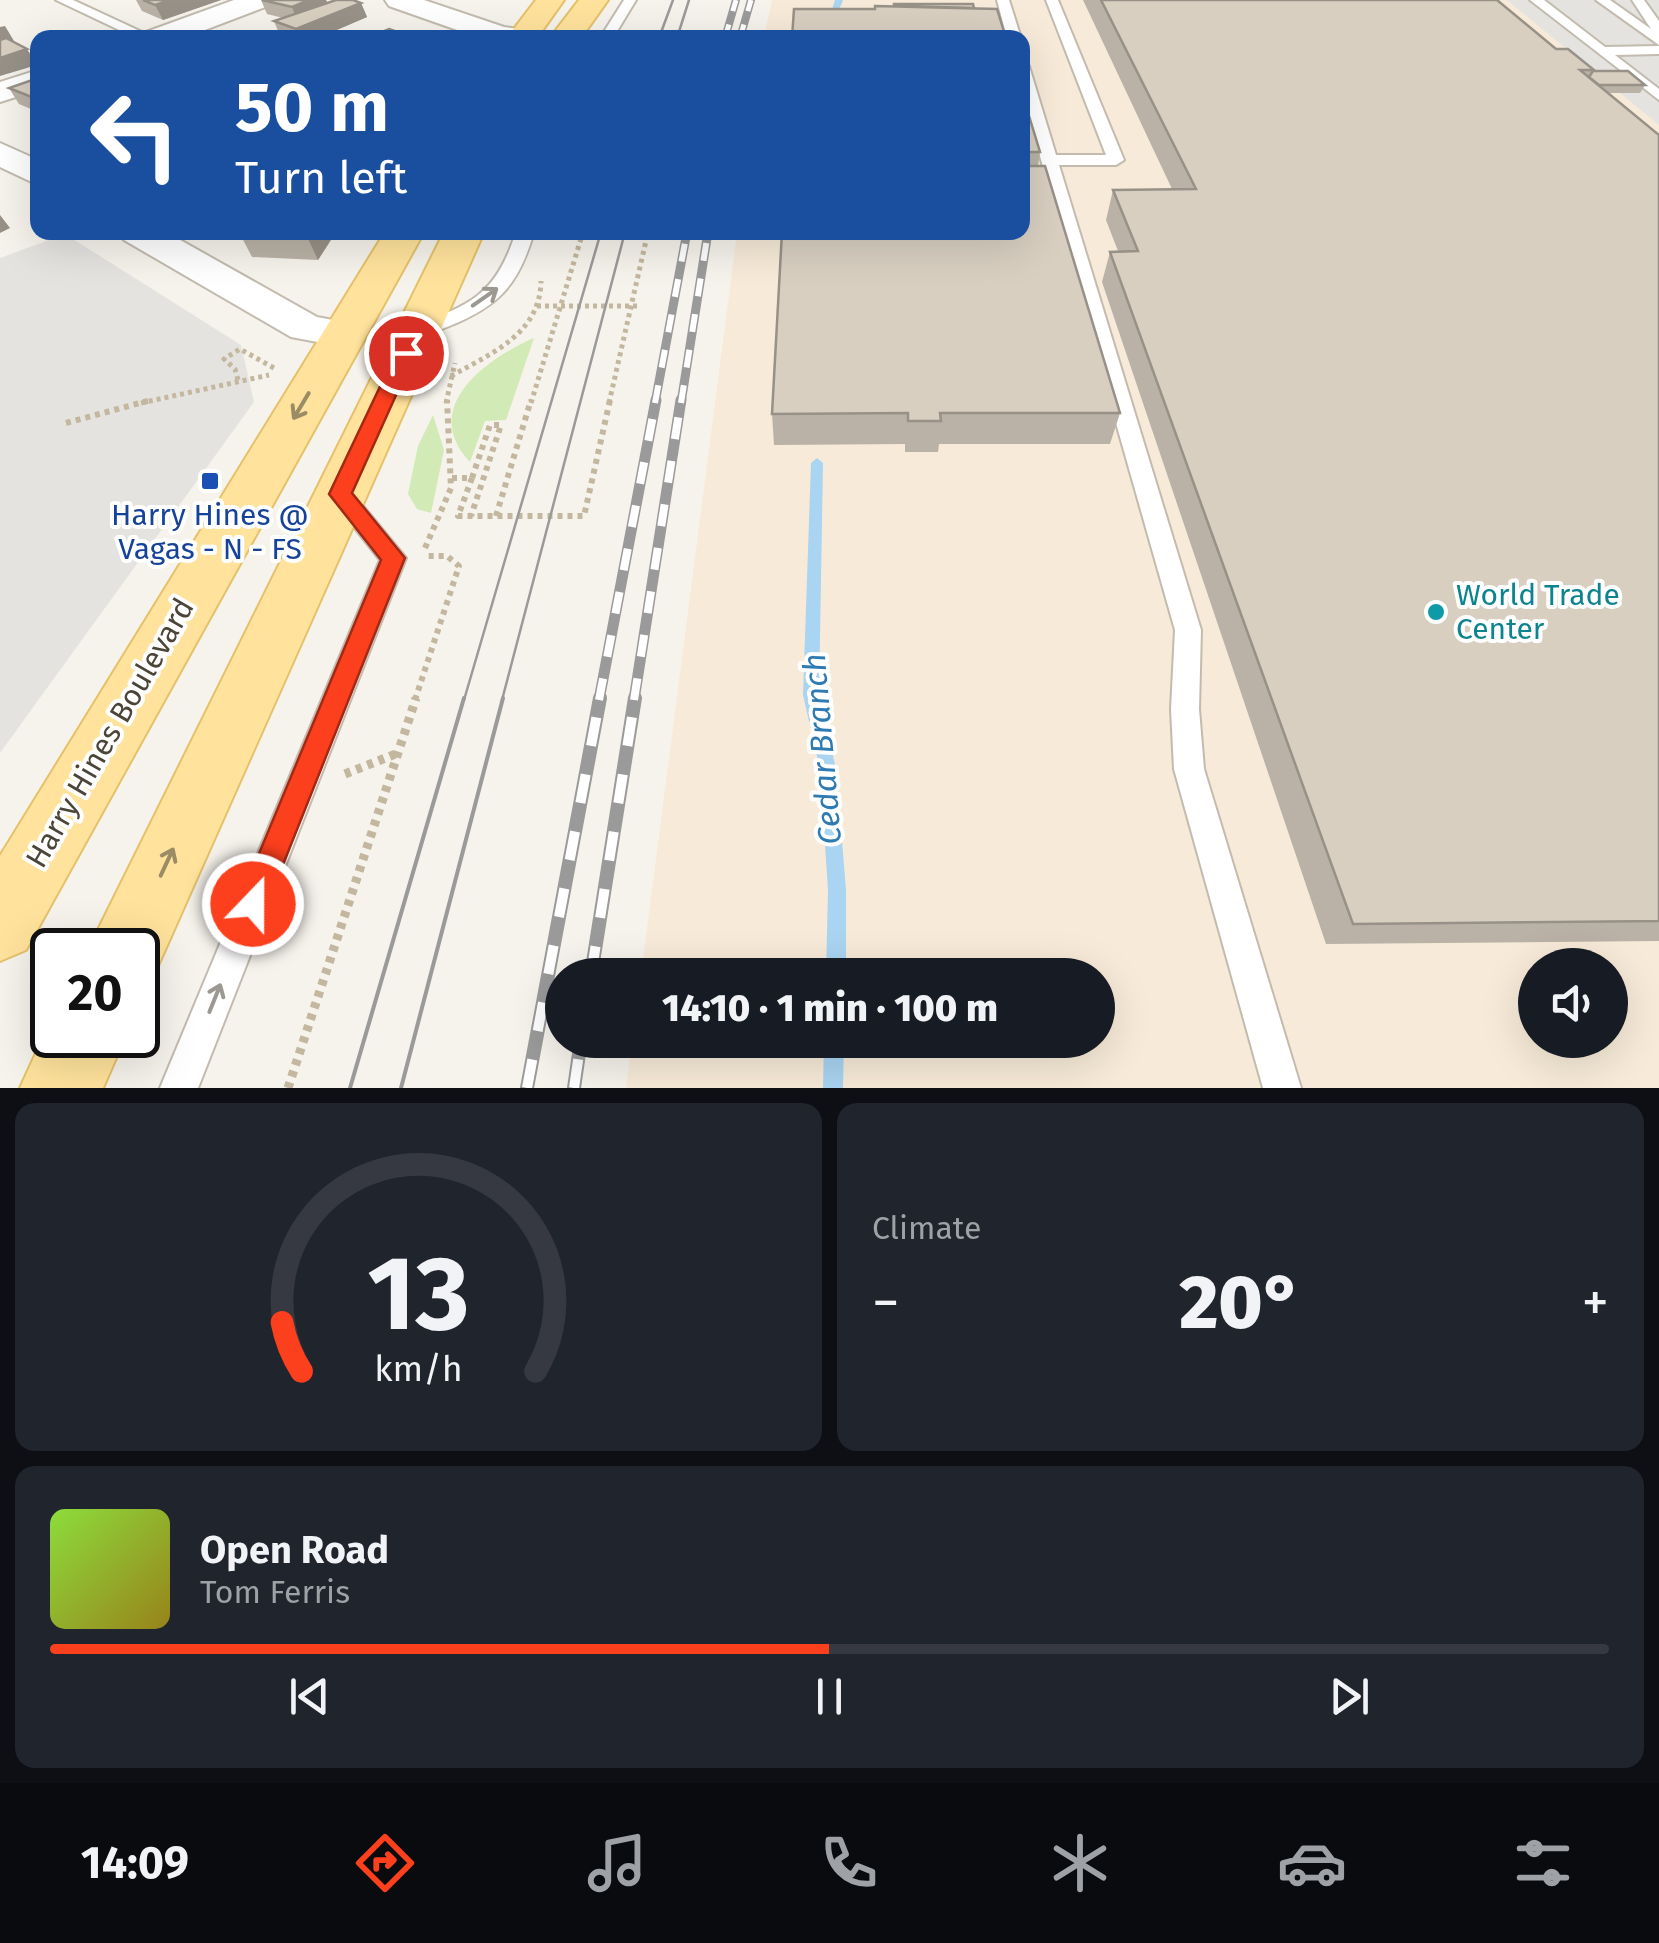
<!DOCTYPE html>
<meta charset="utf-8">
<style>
:root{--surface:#171b24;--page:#20242c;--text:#f1f3f6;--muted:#9ea1a6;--line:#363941;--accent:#fc3f1d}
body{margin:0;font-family:"Fira Sans",sans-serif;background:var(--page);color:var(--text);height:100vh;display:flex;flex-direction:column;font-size:38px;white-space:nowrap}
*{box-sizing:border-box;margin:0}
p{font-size:32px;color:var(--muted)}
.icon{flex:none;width:55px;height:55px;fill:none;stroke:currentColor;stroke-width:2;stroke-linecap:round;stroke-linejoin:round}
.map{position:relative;height:1088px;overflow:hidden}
.panel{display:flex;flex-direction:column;gap:15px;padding:15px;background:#0d0f14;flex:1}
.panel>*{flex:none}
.hud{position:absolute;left:30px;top:30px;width:1000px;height:210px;border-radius:20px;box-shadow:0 10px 40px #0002;background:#1a4fa0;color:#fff;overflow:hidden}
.tools{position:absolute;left:1518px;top:948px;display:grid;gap:20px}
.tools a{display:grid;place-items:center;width:110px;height:110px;border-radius:50%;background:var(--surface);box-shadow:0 10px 40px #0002;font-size:50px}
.speed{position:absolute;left:30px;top:928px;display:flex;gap:20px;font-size:50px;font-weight:700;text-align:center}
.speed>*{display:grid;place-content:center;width:130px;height:130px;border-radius:50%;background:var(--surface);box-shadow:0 10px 40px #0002;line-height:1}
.speed .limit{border:5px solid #111;border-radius:15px;background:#fff;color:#111}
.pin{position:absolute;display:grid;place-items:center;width:85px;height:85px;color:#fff;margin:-42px;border:5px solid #fff;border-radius:50%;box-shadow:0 2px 10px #0007}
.me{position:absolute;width:110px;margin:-55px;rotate:22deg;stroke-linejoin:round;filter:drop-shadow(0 0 8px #0008)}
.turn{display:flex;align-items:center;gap:35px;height:210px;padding:0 40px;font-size:45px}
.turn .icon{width:130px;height:130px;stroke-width:2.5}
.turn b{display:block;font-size:70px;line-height:85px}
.big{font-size:75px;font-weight:800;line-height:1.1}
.panel .tile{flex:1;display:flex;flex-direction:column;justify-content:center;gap:15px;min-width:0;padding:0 35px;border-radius:20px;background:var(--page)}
.panel .dial{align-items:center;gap:0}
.dial svg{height:260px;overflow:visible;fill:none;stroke:var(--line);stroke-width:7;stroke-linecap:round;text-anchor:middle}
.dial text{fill:var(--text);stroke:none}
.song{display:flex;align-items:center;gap:30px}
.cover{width:120px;height:120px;border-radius:15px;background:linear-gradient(135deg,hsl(90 70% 55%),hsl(50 70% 35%))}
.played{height:10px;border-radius:5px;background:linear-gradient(90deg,var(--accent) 50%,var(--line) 50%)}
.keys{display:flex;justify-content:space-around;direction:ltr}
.heat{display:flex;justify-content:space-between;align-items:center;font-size:55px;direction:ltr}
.panel .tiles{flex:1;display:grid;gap:15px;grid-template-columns:1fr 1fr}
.tile:last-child{grid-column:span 2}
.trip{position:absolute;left:545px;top:958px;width:570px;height:100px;border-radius:50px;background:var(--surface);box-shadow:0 10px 40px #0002;font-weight:800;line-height:100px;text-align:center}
.menu{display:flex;height:160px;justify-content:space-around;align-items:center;background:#090b0e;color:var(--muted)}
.menu .icon{width:70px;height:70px}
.menu .selected{color:var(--accent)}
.menu b{font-size:45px;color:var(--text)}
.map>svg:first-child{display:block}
</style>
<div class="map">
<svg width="1659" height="1088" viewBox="0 0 1659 1088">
<rect width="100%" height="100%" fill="#f6f3ec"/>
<path fill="#f7ead8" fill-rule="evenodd" d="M 772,0 L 1659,0 L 1659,1088 L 626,1088 L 632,1040 L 1098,1040 L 1098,975 L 641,975 L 737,233 L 1022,232 L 1022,38 L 764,37 ZM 1535,965 L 1610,965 L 1610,1040 L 1535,1040 Z"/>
<g fill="#d2eab5">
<path d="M 534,338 L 506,420 L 485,421 L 470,462 C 419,408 485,359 534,338 Z"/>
<polygon points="433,415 444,450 431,513 417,509 408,494 418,446"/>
</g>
<g fill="#e5e3e0">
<polygon points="1507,0 1659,0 1659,125"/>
<polygon points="65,234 241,345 254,402 0,753 0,258"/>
</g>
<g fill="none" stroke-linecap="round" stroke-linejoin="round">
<g fill="#a9d4f2" fill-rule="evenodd">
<polygon points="835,0 843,0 834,23 827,25"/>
<polygon points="817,458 823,463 819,695 836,769 846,890 846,975 826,975 828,890 820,769 803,695 811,463"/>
<polygon points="824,1040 844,1040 843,1088 823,1088"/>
</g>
<g stroke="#c2bbae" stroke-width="4">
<g id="lane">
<polygon points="56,0 73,0 155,38 136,38"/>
<polygon points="624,0 636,0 613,38 600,38"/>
<polygon points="997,0 1009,0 1021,38 1007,38"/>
<polygon points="1046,0 1058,0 1124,160 1116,165 1059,165 1201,630 1199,709 1204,769 1301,1088 1263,1088 1174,769 1171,709 1175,630 1022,93 1022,62 1029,66 1056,155 1106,155"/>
<polygon points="1530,0 1544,0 1605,47 1659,46 1659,54 1615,55 1659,89 1659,100"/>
<polygon points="1596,0 1610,0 1651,29 1632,0 1644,0 1659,21 1659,45"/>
<path d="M 516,232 L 534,232 C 518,286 499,306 447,327 C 434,332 422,338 409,335 L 409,327 C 470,305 495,297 516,232 Z"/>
<polygon points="340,485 348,488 406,558 198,1088 160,1088 380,560 328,494"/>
</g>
</g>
<g stroke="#c2bbae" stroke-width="4">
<g id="street">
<polygon points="234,0 272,0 268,6 184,38 142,38 146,32"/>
<polygon points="385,0 424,0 504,27 532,31 536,37 480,38 389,6"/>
<polygon points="38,70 38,90 0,102 0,82"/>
<polygon points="0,143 38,160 38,185 0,167"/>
<polygon points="118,232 166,232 317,317 359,325 365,334 359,343 344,347 291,337 124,240"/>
</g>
</g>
<g stroke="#e6c16a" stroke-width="4">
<g id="primary">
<polygon points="536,0 564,0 537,38 507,38"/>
<polygon points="579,0 608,0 581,38 550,38"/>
<polygon points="385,232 424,232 26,950 0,961 0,856"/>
<polygon points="444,232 484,232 153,977 138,983 138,950 88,950"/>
<polygon points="52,1018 52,1035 126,1035 103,1088 20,1088"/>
</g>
</g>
<g stroke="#c4b79f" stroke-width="5" stroke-dasharray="4 4" stroke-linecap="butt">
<polyline points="537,306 640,306"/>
<path d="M 451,376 C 492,353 540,334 541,281"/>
<polyline points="238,380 235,369 224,359 240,349 274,368"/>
<polyline points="141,403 269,375"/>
<polyline points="446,403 455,363"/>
<polyline points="531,403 583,232"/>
<polyline points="609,403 648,232"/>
</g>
<g stroke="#c4b79f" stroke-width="6" stroke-dasharray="5 5" stroke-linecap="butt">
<polyline points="66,423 151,400"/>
<polyline points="452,478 472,478 490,425 501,425 471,516"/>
<polyline points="472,478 458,516 584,516 610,400"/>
<polyline points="496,516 531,400"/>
<polyline points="425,548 451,488 447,400"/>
<polyline points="415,700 459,566 447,556 424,556"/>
</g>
<g stroke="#c4b79f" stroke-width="9" stroke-dasharray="6 6" stroke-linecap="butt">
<polyline points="345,774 398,753"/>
<polyline points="288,1088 416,698"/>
</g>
<use href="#lane" fill="#fff" fill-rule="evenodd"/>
<use href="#street" fill="#fff" fill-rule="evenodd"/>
<use href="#primary" fill="#ffe39c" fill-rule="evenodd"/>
<g stroke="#9a9a9a" stroke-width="2.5">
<polyline points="659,38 673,0"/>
<polyline points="677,38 689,0"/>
<polyline points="464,700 601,232"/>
<polyline points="502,700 625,232"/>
</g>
<g stroke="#9a9a9a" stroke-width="4">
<polyline points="350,1088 464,698"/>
<polyline points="401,1088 503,698"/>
</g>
<g stroke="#9a9a9a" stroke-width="8">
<g id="rail-far3">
<polyline points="725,38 736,0"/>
<polyline points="740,38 751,0"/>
</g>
</g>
<g stroke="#9a9a9a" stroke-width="9">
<g id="rail-far2">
<polyline points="655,403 687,232"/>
<polyline points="681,403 708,232"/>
</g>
</g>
<g stroke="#9a9a9a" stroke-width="11">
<g id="rail-far1">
<polyline points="599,700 656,400"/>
<polyline points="634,700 681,400"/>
</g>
</g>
<g stroke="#9a9a9a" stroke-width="14">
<g id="rail">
<polyline points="591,975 635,698"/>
<polyline points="527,1088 600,698"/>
<polyline points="574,1088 581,1040"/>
</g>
</g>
<use href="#rail-far3" stroke="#fff" stroke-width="5" stroke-dasharray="14" stroke-linecap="butt"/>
<use href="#rail-far2" stroke="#fff" stroke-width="6" stroke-dasharray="18" stroke-linecap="butt"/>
<use href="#rail-far1" stroke="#fff" stroke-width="8" stroke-dasharray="22" stroke-linecap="butt"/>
<use href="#rail" stroke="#fff" stroke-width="10" stroke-dasharray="29" stroke-linecap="butt"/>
</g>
<g fill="#bab2a6">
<polygon points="136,0 221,0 163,20 142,11"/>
<polygon points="261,0 326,0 328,3 361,3 367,17 318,38 284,38 280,36 274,21 283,18 267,14"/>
<polygon points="1083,0 1497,0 1556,49 1594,70 1593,71 1645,85 1640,93 1609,93 1659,135 1659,941 1326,944 1102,282 1110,252 1118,251 1106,220 1113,190 1172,189"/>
<polygon points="38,78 38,112 19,104 9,88"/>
<polygon points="1022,93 1040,152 1038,166 1120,413 1110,444 939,444 938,452 905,452 905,444 774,445 772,414 1022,232"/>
<polygon points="239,232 336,232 318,260 252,257"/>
</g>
<g fill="#979187">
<polygon points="170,0 221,0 163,20 155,5"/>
<polygon points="309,0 326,0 329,8 298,22 292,7"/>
<polygon points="361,3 367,17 318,38 299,38 296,29"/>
<polygon points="5,26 14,41 1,45 0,50 0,27"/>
<polygon points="27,49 37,65 0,76 0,58"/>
<polygon points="0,215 10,228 0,233"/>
<polygon points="305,232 336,232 318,260"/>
</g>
<g fill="#d8cfc1" stroke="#979187" stroke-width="2.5">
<polygon points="143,0 170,0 155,5"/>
<polygon points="262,0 309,0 292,7"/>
<polygon points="336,0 353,0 361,3 296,29 274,21"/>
<polygon points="1101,0 1497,0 1556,49 1568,49 1594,70 1580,70 1659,135 1659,921 1353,924 1110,252 1138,251 1113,190 1196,189"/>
<polygon points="894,4 973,4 974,8 894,6"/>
<polygon points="875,6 997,9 1006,38 792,38 794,9 875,9"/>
<polygon points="389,29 414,38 368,38"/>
<polygon points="6,38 27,49 0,58 0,40"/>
<polygon points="1593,71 1628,71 1645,85 1599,85 1589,77"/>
<polygon points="38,78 38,97 34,98 9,88"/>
<polygon points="1022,93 1040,152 1022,152"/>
<polygon points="1022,166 1045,166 1120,413 940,413 941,421 908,421 908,413 772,414 782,232 1022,232"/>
</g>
<defs><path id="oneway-shaft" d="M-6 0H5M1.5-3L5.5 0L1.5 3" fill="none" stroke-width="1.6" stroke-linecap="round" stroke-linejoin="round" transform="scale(2.5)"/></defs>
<g stroke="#9c9892">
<use href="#oneway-shaft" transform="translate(485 297) rotate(-35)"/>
<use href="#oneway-shaft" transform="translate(215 998) rotate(-68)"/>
</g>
<g stroke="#9c8c66">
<use href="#oneway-shaft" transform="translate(301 406) rotate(121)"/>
<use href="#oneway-shaft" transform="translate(167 862) rotate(-65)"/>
</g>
<polygon fill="#fc3f1d" stroke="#a42913" stroke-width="2.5" points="406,347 415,353 352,493 405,558 263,915 253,919 242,915 238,904 381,560 329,494 396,353"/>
<rect fill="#1a4fb4" stroke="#fff" stroke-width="4" x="200" y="471" width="20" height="20" rx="5"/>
<circle fill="#0f9aa8" stroke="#fff" stroke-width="4" cx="1436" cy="612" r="10"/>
<g text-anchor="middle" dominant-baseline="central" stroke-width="8" stroke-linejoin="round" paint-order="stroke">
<g font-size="30" fill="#164399" stroke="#fff">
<text x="210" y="515">Harry Hines @<tspan x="210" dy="34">Vagas - N - FS</tspan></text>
</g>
<g font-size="30" fill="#0d838f" stroke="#fff" text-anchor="start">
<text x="1456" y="595">World Trade<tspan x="1456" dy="34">Center</tspan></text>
</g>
<g font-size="30" fill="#4b4439" stroke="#fff">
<text transform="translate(110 733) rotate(-60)">Harry Hines Boulevard</text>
</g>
<g font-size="32" font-style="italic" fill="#2e7ab2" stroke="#fff">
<text transform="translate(822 749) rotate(-95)">Cedar Branch</text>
</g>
</g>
</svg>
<div class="tools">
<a><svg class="icon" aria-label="sound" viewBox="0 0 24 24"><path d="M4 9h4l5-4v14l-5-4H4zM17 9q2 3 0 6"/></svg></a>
</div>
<div class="speed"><div class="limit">20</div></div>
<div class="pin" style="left:406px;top:353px;background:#d93025"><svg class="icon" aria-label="arrive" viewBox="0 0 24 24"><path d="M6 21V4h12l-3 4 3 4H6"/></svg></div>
<svg class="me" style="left:253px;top:904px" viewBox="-20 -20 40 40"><circle r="17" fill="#fc3f1d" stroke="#fff" stroke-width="3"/><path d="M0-11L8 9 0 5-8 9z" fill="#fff"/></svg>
<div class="trip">14:10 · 1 min · 100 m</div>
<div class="hud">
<div class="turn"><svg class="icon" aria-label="left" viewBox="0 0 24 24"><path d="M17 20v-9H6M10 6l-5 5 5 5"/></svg><div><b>50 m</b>Turn left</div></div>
</div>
</div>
<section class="panel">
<div class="tiles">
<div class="tile dial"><svg viewBox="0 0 100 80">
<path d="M14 69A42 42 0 1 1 86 69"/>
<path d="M14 69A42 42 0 0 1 8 54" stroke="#fc3f1d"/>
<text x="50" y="56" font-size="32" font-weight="700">13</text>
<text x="50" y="72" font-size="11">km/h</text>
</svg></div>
<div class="tile"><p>Climate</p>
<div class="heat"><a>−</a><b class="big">20°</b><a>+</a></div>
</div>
<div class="tile">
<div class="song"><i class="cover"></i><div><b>Open Road</b><p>Tom Ferris</p></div></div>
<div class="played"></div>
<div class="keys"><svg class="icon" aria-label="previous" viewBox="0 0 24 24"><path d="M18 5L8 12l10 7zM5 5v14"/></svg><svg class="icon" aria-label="pause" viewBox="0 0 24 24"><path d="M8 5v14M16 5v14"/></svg><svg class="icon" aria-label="next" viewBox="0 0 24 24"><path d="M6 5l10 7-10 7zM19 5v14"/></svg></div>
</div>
</div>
</section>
<nav class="menu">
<b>14:09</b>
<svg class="icon selected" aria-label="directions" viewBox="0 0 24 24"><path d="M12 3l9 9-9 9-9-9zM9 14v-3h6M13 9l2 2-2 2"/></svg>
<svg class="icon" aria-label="music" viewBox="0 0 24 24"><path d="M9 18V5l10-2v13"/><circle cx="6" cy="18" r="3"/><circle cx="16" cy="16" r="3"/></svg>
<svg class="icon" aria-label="phone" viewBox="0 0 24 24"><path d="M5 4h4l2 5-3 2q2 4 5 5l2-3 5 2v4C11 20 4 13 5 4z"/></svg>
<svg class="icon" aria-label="climate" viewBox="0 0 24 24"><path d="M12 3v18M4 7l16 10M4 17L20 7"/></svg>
<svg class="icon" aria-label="car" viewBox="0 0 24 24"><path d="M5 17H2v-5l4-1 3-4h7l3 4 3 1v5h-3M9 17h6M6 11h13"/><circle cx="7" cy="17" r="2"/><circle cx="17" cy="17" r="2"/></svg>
<svg class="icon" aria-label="filters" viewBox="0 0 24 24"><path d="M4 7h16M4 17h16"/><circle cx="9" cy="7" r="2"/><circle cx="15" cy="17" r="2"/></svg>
</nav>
